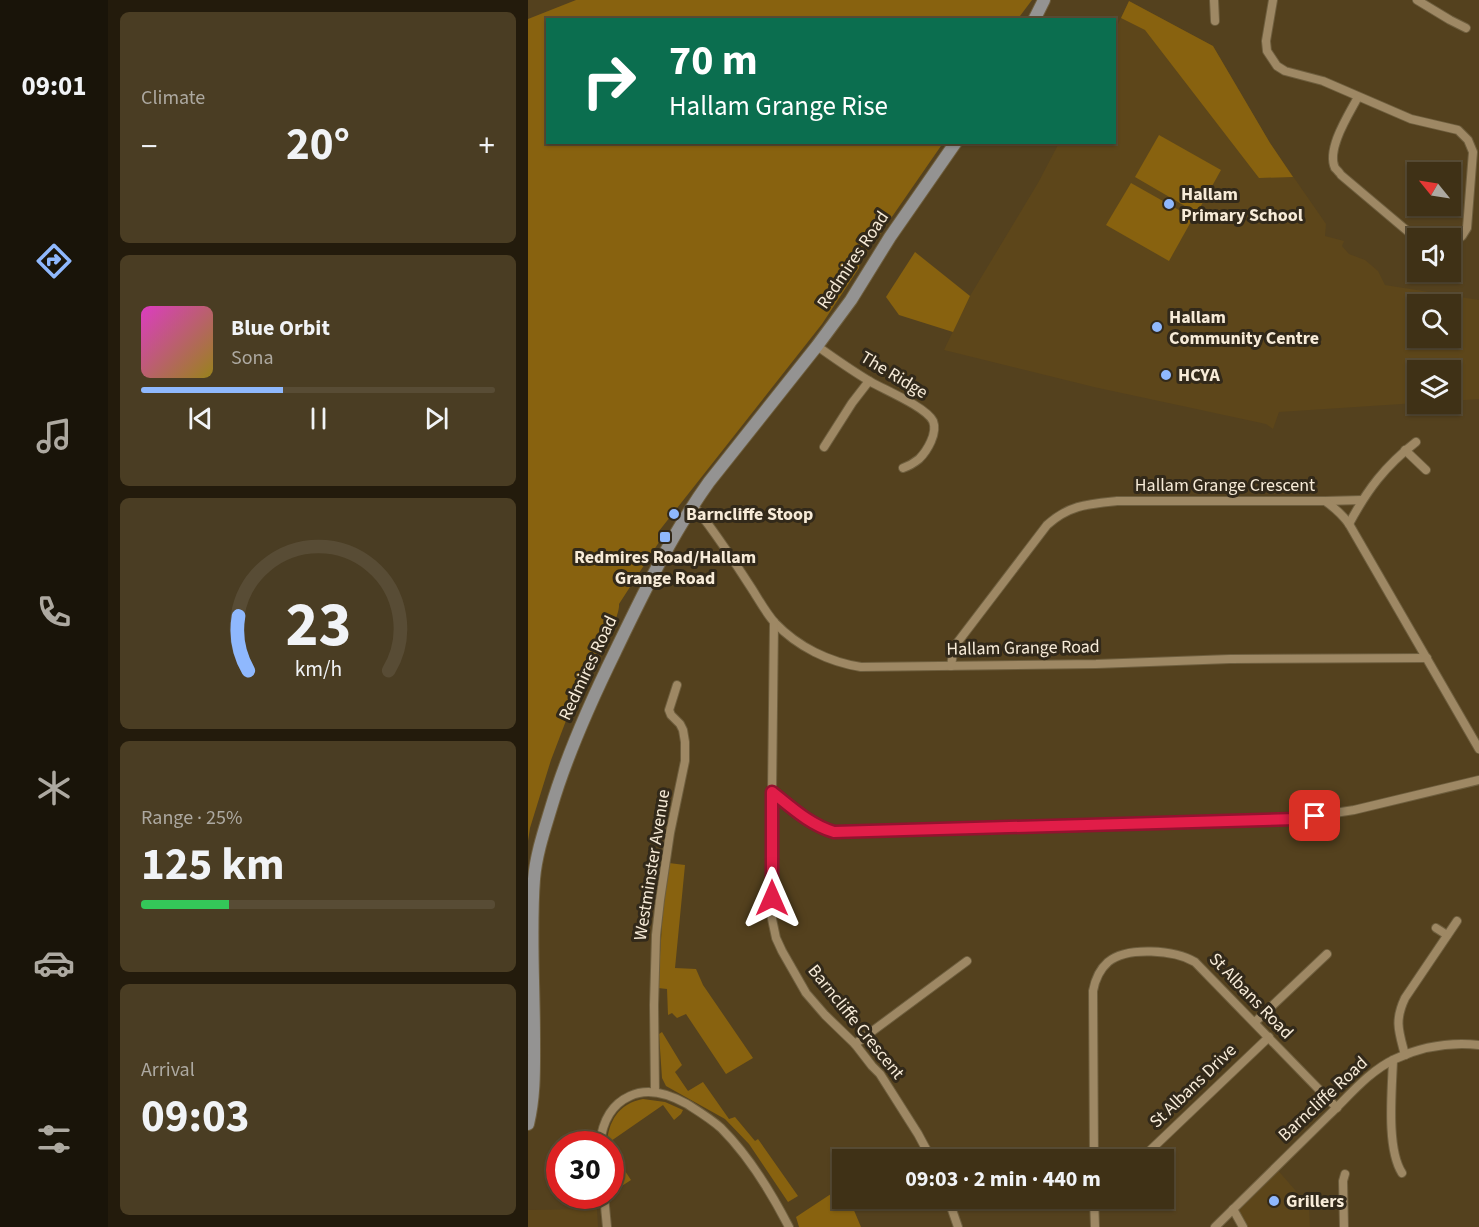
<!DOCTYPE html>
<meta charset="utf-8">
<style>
:root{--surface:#3f3116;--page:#4a3d23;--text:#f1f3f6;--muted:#ada9a1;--line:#584c35;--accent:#8fb8fd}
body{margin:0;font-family:"Source Sans 3",sans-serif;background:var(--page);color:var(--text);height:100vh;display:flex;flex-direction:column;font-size:22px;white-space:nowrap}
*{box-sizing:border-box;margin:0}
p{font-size:20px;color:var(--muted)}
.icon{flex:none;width:33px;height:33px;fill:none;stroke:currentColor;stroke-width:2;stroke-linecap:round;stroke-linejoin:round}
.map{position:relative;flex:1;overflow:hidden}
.panel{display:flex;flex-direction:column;gap:12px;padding:12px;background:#231b0c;width:420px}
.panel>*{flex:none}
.banner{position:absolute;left:18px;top:18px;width:570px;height:126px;border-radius:0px;box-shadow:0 2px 4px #0004,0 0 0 2px var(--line);background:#0b6e4f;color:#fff;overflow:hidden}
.needle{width:39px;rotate:300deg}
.buttons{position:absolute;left:879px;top:162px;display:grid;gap:12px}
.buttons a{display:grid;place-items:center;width:54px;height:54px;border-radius:0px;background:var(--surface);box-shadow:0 2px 4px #0004,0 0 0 2px var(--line);font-size:30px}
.speed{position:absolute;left:18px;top:1131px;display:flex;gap:12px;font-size:30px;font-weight:700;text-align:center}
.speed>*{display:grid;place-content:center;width:78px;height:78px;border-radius:50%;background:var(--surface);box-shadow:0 2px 4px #0004,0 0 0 2px var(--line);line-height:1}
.speed .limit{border:9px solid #d22;background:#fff;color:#111}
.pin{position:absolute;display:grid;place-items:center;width:51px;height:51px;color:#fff;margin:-26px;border-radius:12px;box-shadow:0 3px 9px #0006}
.me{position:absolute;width:66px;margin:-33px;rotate:0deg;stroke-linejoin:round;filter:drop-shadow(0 0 4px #0008)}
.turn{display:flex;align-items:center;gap:21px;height:126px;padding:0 24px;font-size:27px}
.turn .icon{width:78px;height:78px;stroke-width:2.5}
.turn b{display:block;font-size:42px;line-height:51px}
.big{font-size:45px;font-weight:700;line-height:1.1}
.panel .card{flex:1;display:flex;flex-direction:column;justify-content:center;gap:9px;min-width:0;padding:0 21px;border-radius:9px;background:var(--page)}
.panel .dial{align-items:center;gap:0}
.dial svg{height:156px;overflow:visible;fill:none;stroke:var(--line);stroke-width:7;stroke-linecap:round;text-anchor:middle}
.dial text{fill:var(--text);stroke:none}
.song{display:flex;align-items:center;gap:18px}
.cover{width:72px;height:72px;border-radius:9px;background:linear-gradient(135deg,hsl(310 70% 55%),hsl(50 70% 35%))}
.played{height:6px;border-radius:3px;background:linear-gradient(90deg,var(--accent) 40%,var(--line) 40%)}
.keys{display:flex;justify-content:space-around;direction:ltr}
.heat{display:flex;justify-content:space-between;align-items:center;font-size:33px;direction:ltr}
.charge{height:9px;border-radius:4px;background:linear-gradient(90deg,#34c759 25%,var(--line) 0)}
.trip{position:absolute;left:304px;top:1149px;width:342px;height:60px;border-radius:0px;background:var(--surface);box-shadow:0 2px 4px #0004,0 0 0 2px var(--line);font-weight:700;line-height:60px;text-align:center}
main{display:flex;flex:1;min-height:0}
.tabs{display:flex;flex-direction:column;width:108px;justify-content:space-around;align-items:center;background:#191409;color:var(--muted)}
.tabs .icon{width:42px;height:42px}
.tabs .active{color:var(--accent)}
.tabs b{font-size:27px;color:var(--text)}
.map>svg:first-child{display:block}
</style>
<main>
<nav class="tabs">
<b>09:01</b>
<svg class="icon active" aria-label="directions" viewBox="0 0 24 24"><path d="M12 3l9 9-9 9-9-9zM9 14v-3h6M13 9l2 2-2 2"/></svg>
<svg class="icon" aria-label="music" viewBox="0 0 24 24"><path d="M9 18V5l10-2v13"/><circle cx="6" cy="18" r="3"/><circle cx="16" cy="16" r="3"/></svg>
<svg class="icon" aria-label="phone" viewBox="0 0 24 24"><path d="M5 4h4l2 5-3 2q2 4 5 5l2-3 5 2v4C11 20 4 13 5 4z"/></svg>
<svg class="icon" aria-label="climate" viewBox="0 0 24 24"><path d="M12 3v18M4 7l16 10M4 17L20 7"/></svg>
<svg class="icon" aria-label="car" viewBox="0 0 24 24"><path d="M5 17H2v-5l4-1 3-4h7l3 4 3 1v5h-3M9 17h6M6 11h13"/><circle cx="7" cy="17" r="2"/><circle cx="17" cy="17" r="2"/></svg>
<svg class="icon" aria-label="filters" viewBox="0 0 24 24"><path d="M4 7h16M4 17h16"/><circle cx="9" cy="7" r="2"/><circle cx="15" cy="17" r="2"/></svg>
</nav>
<section class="panel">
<div class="card"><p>Climate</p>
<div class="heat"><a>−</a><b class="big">20°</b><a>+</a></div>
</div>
<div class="card">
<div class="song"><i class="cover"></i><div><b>Blue Orbit</b><p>Sona</p></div></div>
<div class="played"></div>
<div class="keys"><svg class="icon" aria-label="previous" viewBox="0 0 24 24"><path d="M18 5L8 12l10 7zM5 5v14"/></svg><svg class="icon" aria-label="pause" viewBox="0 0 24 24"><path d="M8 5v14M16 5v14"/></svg><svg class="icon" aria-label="next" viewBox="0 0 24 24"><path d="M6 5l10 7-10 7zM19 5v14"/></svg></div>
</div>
<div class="card dial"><svg viewBox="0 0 100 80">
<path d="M14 69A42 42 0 1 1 86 69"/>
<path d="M14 69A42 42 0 0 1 9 41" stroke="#8fb8fd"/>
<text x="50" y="56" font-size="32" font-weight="700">23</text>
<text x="50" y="72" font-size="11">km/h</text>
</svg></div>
<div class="card"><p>Range · 25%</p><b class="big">125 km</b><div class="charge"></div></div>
<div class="card"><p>Arrival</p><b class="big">09:03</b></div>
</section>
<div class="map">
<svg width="951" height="1227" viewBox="0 0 951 1227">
<rect width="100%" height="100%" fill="#54411e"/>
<g fill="#5d461a" fill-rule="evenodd">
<path d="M 601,1 L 685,46 L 742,143 L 798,224 L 797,236 L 816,241 L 814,246 L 821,254 L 837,260 L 850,271 L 857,285 L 951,300 L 951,399 L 923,401 L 922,370 L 890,370 L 889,403 L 751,412 L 745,429 L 738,424 L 566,387 L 416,350 L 442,296 L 510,183 L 531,143 L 586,142 L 587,30 ZM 890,304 L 922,304 L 922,338 L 890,338 Z"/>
<polygon points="747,1167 781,1206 782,1227 714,1227 705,1209"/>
<polygon points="69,1209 70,1227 0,1227 0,1210"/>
</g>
<g fill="#88620f">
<path d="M 48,0 L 504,0 L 489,20 L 20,20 L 20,142 L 415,143 L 350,237 L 332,259 L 331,268 L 294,324 L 131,531 L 133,539 L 91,604 C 93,619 52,698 44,718 L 39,718 L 23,760 L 2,828 L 0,841 L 0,19 Z"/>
<polygon points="601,1 685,46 742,143 765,177 731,178 617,30 593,18"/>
<polygon points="631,135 693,170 669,213 607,177"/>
<polygon points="603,183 665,218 641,261 578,225"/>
<polygon points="387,252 442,296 425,332 371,315 358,297"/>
<polygon points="141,863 157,865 147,968 168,969 175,985 225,1058 198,1074 158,1014 149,1018 144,1013 140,1015 139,989 130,988 135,908"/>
<polygon points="134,1032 154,1065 147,1072 160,1091 175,1082 201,1119 207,1117 227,1141 230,1139 270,1196 260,1202 221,1144 197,1119 138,1086 134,1078 131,1034"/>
<path d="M 115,1099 L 137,1102 L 155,1110 L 153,1114 L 146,1120 L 135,1105 L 83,1141 L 83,1150 L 103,1180 L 83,1193 L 82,1144 L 79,1144 C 80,1122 91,1103 115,1099 Z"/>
<polygon points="312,1188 315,1192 315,1198 319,1199 325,1208 333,1227 271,1227 268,1217"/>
</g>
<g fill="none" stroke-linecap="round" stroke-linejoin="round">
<g stroke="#6e5e3e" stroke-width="10">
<g id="street">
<polyline points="686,0 687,21"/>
<polyline points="745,0 738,41 739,51 749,66 757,71 795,81 883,119 930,130 940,140 945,152 939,228 934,236 922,245"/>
<polyline points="889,0 922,20 938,28"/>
<path d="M 830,97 C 821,114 798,149 807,168 C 808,169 813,174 813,175 L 890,240"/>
<path d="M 289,346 C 306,358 324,371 343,382 C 357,390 398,407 405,421 C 410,433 399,451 391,459 C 386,463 381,466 375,468"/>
<polyline points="296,447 324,403 341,381"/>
<polyline points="877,450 898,470"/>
<polyline points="797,501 834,500"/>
<path d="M 165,505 C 187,531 205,560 224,589 C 231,600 238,613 247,623 C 270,647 301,662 333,667 L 568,664 L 702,659 L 899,658"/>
<path d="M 821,524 C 839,490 857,466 888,442"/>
<polyline points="246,622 244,792 244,919 248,938 254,951 278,993 297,1015 327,1044 344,1066 352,1074 390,1134 404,1160"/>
<path d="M 423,666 L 426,647 L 519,525 C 541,505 560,504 589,501 L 797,501 C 807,508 814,514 821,524 L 951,749"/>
<path d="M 244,792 C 263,807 282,825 306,832 L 628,824 L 768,819 L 826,810 L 951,780"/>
<polyline points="908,928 919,935"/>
<polyline points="727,1022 799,954"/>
<polyline points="327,1044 439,961"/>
<path d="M 877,1055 C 871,1032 866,1021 877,998 L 929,921"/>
<path d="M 865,1060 C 864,1090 858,1148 874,1173"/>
<polyline points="127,1092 126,1005 128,935 132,900 142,833 157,761 157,742 155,730 152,724 143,715 141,710 149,685"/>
<path d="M 72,1144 C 74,1124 82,1105 102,1096 C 121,1087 141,1094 159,1104 C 170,1111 183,1119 193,1128 C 221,1156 243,1192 261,1227"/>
<path d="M 566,1160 L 565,991 C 567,980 571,970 580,962 C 599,946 647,950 667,962 L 809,1108"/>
<polyline points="612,1160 741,1037"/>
<polyline points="76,1196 79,1227"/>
<polyline points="420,1198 430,1227"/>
<polyline points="566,1198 567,1227"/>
<polyline points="705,1209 715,1227"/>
<path d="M 687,1227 C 725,1190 763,1152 801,1115 C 821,1096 841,1071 867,1059 C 893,1047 923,1042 951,1045"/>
<polyline points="816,1227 815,1181 817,1174"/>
</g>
</g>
<g stroke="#6e5e3e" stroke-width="14">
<g id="secondary">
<polyline points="506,20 516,0"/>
<path d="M 0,1124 C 7,1095 6,1067 6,1038 C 6,985 2,931 6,879 C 8,855 16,831 23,808 C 39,754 62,703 87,652 C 115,594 143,535 181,482 L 289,346 L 323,300 L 362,237 L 428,142"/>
</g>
</g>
<use href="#street" stroke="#9e8864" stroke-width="8"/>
<use href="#secondary" stroke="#949392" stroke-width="12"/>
</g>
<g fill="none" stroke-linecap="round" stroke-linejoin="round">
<g stroke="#92132f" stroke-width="15">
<path id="route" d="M 244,898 L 244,792 C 263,807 282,825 306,832 L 768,819 L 787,816"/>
</g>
<use href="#route" stroke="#e11d48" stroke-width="10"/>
</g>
<g fill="#8fb8fd" stroke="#32291a" stroke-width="2">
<circle cx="641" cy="204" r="6"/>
<circle cx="629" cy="327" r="6"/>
<circle cx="638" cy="375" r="6"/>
<circle cx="146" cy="514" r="6"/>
<rect x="131" y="531" width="12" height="12" rx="3"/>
<circle cx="746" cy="1201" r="6"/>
</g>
<g text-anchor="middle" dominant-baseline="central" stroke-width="6" stroke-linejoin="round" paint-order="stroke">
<g font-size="18" font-weight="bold" fill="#f7ebd8" stroke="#32291a" text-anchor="start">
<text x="653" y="194">Hallam<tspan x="653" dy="21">Primary School</tspan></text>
<text x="641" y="317">Hallam<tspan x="641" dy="21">Community Centre</tspan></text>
<text x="650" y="375">HCYA</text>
<text x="158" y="514">Barncliffe Stoop</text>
<text x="137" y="557" text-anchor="middle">Redmires Road/Hallam<tspan x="137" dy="21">Grange Road</tspan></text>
<text x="758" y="1201">Grillers</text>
</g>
<g font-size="18" fill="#f7ebd8" stroke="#32291a">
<text transform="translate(325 260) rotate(-56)">Redmires Road</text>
<text transform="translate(366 375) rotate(31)">The Ridge</text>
<text x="697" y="485">Hallam Grange Crescent</text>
<text transform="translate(495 648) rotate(-1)">Hallam Grange Road</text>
<text transform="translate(60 668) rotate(-65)">Redmires Road</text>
<text transform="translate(124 865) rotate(-81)">Westminster Avenue</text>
<text transform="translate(723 996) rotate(46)">St Albans Road</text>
<text transform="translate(328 1022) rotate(51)">Barncliffe Crescent</text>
<text transform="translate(665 1086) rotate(-44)">St Albans Drive</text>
<text transform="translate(795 1099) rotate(-43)">Barncliffe Road</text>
</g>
</g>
</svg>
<div class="buttons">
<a><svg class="needle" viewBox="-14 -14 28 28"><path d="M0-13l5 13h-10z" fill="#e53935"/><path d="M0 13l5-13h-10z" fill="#ada9a1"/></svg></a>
<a><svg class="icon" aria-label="sound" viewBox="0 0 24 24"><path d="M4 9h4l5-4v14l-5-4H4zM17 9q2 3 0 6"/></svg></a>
<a><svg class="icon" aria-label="search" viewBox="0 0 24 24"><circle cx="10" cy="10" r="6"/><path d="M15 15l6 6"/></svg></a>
<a><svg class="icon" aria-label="layers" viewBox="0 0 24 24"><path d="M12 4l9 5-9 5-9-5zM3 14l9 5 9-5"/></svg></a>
</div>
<div class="speed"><div class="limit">30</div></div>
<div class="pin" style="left:787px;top:816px;background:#d93025"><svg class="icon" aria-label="arrive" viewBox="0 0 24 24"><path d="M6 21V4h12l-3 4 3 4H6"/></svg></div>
<svg class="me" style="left:244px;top:898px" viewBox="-20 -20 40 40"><path d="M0-17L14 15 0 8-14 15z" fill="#e11d48" stroke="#fff" stroke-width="4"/></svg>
<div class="trip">09:03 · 2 min · 440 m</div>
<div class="banner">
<div class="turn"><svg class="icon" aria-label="right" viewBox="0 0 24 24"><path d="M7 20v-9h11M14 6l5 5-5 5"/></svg><div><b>70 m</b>Hallam Grange Rise</div></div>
</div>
</div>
</main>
